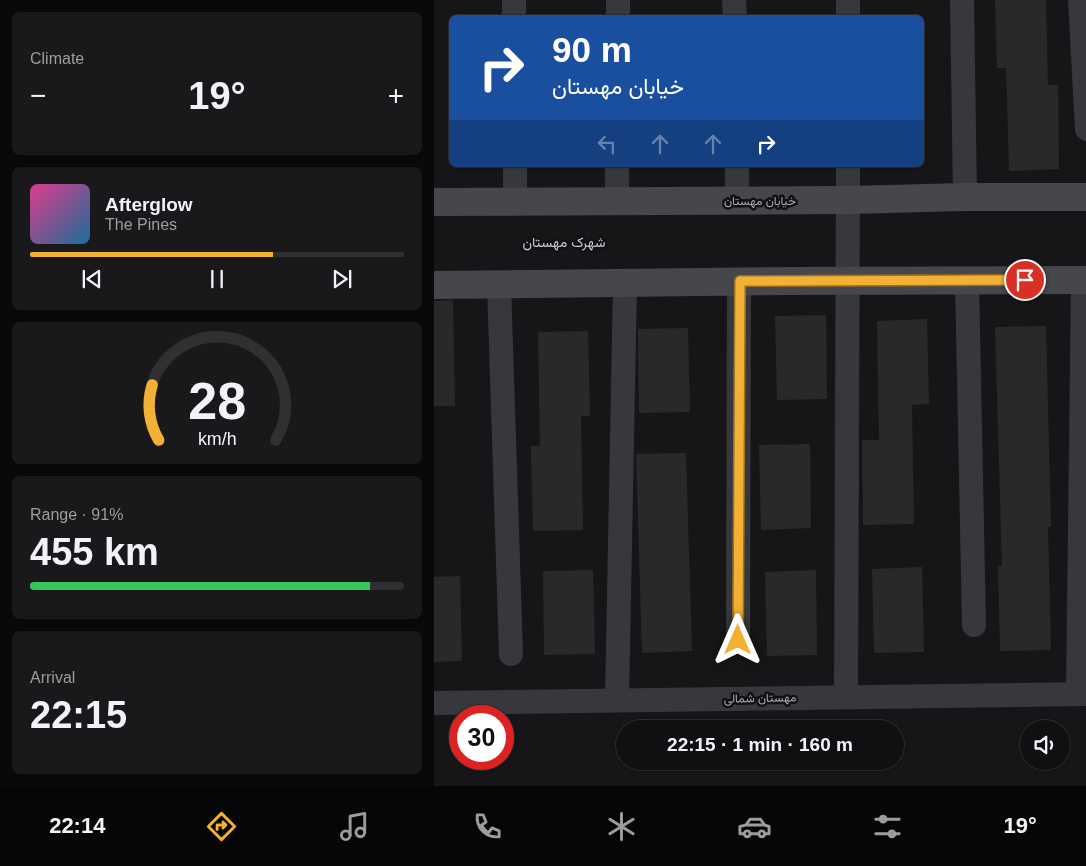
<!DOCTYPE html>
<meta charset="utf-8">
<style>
:root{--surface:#101012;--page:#19191b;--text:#f1f3f6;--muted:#9c9d9f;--line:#303032;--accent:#f2b134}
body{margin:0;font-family:Helvetica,Vazirmatn,sans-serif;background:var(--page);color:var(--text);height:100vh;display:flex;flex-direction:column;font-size:19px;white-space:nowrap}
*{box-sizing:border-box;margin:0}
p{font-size:16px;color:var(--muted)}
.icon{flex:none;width:28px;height:28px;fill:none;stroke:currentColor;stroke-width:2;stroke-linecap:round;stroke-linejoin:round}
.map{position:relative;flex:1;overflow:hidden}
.panel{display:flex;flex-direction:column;gap:12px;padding:12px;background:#09090a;width:434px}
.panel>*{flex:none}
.guide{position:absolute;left:15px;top:15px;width:475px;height:152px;border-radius:8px;box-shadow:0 1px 4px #0004,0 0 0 1px var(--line);background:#1a4fa0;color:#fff;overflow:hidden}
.fabs{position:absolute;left:586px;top:720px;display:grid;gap:10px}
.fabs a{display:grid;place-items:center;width:50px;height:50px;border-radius:50%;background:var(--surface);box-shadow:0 1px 4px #0004,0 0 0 1px var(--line);font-size:25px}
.speed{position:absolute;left:15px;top:705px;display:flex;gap:10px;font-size:25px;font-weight:700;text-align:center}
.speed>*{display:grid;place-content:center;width:65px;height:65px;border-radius:50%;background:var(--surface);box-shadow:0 1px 4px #0004,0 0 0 1px var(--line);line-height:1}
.speed .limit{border:8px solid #d22;background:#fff;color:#111}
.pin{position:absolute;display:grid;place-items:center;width:42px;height:42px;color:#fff;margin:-21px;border:2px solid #fff;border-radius:50%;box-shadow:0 1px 5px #0007}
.me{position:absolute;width:55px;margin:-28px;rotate:0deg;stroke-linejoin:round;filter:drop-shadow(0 0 4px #0008)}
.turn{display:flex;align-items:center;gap:18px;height:105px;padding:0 20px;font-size:22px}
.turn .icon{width:65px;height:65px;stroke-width:2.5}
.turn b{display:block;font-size:35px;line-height:42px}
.lanes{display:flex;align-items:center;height:48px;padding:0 20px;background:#0003;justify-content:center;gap:25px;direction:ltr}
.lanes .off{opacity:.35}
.big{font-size:38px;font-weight:700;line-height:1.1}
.panel .card{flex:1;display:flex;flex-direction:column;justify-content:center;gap:8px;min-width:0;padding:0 18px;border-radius:8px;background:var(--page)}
.panel .dial{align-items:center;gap:0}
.dial svg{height:130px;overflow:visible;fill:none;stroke:var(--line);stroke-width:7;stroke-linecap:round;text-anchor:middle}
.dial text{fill:var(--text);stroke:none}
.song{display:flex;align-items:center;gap:15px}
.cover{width:60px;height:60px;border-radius:8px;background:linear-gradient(135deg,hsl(330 70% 55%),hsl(200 70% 35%))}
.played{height:5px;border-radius:2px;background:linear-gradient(90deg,var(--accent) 65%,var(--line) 65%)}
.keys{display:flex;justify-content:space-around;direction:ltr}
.heat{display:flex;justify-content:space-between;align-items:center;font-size:28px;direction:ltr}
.charge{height:8px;border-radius:4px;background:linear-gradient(90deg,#34c759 91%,var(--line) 0)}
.trip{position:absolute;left:182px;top:720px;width:288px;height:50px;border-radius:25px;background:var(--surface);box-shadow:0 1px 4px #0004,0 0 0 1px var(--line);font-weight:700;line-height:50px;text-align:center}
.tabs{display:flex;height:80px;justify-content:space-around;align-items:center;background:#060607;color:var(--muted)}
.tabs .icon{width:35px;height:35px}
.tabs .current{color:var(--accent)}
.tabs b{font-size:22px;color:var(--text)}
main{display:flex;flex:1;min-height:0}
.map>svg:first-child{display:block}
</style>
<main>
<section class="panel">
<div class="card"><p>Climate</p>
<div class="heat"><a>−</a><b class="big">19°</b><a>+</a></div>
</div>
<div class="card">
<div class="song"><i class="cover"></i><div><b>Afterglow</b><p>The Pines</p></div></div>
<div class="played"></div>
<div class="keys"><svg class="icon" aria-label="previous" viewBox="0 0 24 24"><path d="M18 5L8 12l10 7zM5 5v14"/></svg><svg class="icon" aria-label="pause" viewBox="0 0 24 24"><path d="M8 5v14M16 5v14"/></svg><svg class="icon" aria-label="next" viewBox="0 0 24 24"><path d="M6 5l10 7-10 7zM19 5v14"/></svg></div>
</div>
<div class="card dial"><svg viewBox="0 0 100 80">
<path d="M14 69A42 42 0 1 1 86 69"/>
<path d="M14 69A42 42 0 0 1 10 35" stroke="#f2b134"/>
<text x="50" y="56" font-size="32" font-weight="700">28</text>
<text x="50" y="72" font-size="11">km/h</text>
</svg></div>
<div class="card"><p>Range · 91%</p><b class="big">455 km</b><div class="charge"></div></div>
<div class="card"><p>Arrival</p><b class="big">22:15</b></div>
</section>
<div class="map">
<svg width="653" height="786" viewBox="0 0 653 786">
<rect width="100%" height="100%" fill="#161618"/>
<g fill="#29292c">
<polygon points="561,0 612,0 614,85 624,85 625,169 575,171 572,68 563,68"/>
<polygon points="19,300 21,406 0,406 0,301"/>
<polygon points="392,315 393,399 343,400 341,316"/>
<polygon points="493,319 495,404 478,405 480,524 429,525 428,440 445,440 443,321"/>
<polygon points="612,326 617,527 614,527 617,650 566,651 564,566 568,566 561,327"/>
<polygon points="254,328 256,412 205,413 204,329"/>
<polygon points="154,331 156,416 147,416 149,530 99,531 97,446 106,446 104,332"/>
<polygon points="376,444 377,528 327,530 325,445"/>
<polygon points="252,453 258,651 208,653 202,454"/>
<polygon points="488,567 490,652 440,653 438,569"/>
<polygon points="159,570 161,654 110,655 109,571"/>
<polygon points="382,570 383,655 333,656 331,572"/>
<polygon points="26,576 28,661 0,662 0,577"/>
</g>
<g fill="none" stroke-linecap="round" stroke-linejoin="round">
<g stroke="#37383d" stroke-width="24">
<polyline points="80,0 80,18"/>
<polyline points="300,0 301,18"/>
<polyline points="528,0 531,197"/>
<polyline points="646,0 653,129"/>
<polyline points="184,18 184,0"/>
<polyline points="414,18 414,0"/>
<polyline points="81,165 81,202"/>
<polyline points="303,165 303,201"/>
<polyline points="183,201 183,165"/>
<polyline points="533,280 540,625"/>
<polyline points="65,284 77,654"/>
<polyline points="304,640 305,281"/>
<polyline points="644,694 649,280"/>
<polyline points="412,697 414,165"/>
<polyline points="183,700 191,283"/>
<polyline points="0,703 653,694"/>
</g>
<g stroke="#45474d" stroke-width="28">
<polyline points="0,202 414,200 531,197 653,197"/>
<polyline points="0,285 354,281 653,280"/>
</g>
</g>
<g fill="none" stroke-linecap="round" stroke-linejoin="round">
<g stroke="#9d7322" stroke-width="12">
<polyline id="route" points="304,640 306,281 591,280"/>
</g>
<use href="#route" stroke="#f2b134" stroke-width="9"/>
</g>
<g text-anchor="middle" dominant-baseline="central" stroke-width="5" stroke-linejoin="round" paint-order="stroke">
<g font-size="12" fill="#a8adb8" stroke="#111113">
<text x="326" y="201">خیابان مهستان</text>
<text transform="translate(326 698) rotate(-1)">مهستان شمالی</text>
</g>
<g font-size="14" fill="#c9ccd4" stroke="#111113">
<text x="130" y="242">شهرک مهستان</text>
</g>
</g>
</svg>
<div class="fabs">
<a><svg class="icon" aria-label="sound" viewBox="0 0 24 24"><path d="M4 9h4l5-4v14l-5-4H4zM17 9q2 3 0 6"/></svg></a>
</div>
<div class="speed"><div class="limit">30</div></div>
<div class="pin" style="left:591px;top:280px;background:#d93025"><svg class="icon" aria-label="arrive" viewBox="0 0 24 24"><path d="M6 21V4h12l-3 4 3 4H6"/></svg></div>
<svg class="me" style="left:304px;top:640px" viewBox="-20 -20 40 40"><path d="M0-17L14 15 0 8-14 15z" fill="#f2b134" stroke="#fff" stroke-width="4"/></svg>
<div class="trip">22:15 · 1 min · 160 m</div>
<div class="guide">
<div class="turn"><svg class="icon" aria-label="right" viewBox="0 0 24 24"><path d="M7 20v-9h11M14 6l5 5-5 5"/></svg><div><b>90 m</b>خیابان مهستان</div></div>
<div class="lanes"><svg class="icon off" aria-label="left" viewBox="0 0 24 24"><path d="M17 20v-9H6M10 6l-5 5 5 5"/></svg><svg class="icon off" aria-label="ahead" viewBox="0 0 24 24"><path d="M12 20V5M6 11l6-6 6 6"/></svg><svg class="icon off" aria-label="ahead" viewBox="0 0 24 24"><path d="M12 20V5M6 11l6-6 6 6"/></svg><svg class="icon" aria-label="right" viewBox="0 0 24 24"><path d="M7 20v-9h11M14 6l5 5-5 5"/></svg></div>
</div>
</div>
</main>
<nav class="tabs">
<b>22:14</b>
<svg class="icon current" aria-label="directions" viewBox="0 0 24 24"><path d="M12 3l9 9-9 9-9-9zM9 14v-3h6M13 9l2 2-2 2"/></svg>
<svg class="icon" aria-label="music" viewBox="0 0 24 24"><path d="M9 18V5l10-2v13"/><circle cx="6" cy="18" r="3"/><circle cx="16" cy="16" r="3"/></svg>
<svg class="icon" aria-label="phone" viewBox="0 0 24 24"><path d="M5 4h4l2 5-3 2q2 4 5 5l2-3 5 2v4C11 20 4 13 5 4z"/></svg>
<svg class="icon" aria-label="climate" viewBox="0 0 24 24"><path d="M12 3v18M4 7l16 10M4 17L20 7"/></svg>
<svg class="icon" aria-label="car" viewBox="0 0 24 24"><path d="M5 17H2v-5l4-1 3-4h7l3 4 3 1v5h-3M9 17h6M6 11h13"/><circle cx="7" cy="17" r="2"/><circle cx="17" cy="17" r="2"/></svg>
<svg class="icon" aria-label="filters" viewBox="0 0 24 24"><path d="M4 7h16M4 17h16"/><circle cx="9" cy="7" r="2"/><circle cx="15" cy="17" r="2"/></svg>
<b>19°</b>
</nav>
